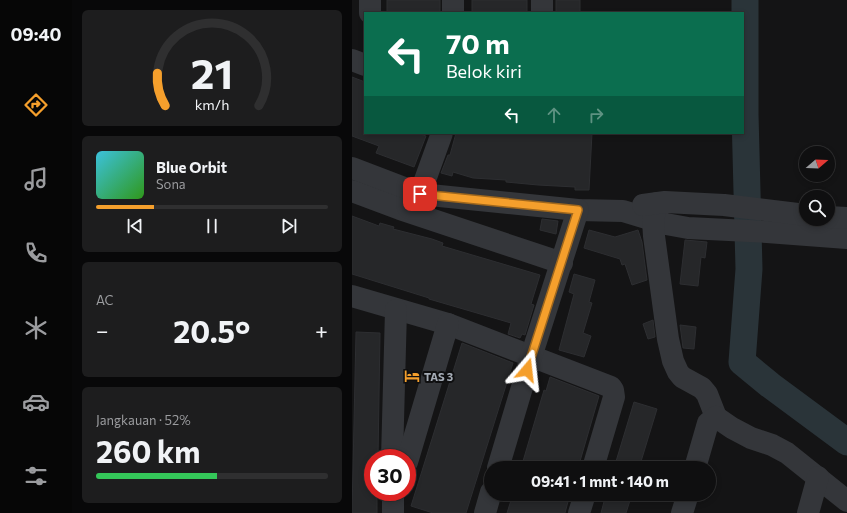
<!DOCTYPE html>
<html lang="id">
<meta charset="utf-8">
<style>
:root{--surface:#0f0f10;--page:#1d1d1e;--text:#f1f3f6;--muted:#9b9c9f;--line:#2f2f30;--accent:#f59f2c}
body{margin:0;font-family:Commissioner,sans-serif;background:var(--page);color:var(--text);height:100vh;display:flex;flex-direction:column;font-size:15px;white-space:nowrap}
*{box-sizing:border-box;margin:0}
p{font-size:13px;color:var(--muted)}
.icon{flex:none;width:22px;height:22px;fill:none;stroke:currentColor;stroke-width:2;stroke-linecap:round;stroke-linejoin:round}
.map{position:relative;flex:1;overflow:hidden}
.side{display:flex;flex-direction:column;gap:10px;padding:10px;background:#080809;width:280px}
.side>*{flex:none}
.top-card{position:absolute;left:12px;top:12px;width:380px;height:122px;border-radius:0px;box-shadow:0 2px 6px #0003,0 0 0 1px var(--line);background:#0b6e4f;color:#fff;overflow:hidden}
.needle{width:26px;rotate:71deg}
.fabs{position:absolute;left:447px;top:146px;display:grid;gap:8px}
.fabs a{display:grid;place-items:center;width:36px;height:36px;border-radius:50%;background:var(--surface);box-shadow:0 2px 6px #0003,0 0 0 1px var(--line);font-size:20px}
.speed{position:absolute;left:12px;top:449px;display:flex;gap:8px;font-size:20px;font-weight:700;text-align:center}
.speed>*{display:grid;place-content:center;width:52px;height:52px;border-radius:50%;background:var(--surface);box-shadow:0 2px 6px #0003,0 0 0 1px var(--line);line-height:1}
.speed .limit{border:6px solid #d22;background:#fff;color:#111}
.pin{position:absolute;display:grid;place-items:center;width:34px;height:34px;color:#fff;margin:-17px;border-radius:8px;box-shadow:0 2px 6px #0006}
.me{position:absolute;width:44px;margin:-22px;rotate:17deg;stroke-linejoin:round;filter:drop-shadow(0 0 3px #0008)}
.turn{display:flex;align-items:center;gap:14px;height:84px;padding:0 16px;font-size:18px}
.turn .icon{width:52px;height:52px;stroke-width:2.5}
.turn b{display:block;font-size:28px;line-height:34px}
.lanes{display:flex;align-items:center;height:38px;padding:0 16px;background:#0003;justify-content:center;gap:20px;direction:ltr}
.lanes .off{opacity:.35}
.big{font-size:30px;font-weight:700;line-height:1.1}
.side .widget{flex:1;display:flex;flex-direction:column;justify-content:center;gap:6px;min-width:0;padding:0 14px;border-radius:6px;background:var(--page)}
.side .dial{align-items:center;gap:0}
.dial svg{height:104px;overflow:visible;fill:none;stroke:var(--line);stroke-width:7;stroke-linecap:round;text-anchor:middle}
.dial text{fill:var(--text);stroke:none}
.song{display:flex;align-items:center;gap:12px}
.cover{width:48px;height:48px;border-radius:6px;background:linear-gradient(135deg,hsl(190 70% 55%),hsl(110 70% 35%))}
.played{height:4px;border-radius:2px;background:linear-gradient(90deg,var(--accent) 25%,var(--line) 25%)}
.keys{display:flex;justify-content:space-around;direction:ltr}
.heat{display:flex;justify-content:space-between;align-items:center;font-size:22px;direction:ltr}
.charge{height:6px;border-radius:3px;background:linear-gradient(90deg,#34c759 52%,var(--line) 0)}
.trip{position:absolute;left:132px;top:461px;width:232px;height:40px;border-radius:20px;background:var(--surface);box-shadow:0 2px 6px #0003,0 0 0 1px var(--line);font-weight:700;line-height:40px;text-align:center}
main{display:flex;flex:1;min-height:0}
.tab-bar{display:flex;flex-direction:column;width:72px;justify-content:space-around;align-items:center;background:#060606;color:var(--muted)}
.tab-bar .icon{width:28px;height:28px}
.tab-bar .on{color:var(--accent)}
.tab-bar b{font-size:18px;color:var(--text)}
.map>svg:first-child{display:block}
</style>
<main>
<nav class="tab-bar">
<b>09:40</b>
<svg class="icon on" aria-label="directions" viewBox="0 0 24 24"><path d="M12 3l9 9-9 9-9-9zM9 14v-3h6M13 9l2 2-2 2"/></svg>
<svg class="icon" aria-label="music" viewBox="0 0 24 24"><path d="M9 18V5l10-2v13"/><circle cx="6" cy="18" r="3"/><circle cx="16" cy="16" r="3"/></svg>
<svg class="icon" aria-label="phone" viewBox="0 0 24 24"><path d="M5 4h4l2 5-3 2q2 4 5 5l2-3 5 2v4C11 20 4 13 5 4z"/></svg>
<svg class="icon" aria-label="climate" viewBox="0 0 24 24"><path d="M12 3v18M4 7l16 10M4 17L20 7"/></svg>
<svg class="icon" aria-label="car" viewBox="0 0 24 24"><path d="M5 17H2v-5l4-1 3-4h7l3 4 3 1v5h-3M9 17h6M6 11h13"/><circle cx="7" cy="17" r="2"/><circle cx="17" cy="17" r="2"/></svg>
<svg class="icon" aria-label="filters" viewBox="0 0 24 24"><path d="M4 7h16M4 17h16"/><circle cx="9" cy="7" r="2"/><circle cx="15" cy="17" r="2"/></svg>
</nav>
<section class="side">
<div class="widget dial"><svg viewBox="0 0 100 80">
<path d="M14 69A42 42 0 1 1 86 69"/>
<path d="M14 69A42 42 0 0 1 8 44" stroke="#f59f2c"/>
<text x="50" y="56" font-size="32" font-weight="700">21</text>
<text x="50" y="72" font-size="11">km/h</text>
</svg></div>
<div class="widget">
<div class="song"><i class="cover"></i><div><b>Blue Orbit</b><p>Sona</p></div></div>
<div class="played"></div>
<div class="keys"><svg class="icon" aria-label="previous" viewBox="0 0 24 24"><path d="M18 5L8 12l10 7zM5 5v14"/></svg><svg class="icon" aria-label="pause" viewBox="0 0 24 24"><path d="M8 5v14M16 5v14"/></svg><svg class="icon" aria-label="next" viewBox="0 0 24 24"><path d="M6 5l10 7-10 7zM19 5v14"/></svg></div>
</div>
<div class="widget"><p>AC</p>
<div class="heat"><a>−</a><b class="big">20.5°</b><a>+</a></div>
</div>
<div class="widget"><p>Jangkauan · 52%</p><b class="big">260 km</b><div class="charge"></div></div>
</section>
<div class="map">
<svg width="495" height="513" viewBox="0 0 495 513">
<rect width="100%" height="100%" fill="#141415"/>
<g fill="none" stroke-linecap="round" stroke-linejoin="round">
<polyline stroke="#2a3439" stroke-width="27" points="393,0 393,114 397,269 390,362 418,385 495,442"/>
</g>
<g fill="#262729" stroke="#2d2e31">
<rect x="35" y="0" width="53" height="13"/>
<rect x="120" y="0" width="55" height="13"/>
<rect x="204" y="0" width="24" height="13"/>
<polygon points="0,77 13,82 13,133 65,133 74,136 62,167 24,153 27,146 0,136"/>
<polygon points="104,133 240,133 237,190 223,190 223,187 186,185 154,182 154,180 121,178 101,172 100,176 89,173 96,155 98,155"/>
<polygon points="0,216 27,226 28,223 42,227 41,229 80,239 91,243 90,246 188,275 179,304 182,305 173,335 170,334 168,338 156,334 159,323 77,299 77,298 0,274"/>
<polygon points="190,219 206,221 204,234 188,230"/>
<polygon points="237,230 263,237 286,230 290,242 295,280 280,285 273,264 270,265 268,259 232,248"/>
<polygon points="333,240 355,242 353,258 349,257 346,286 328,284"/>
<polygon points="222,274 243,280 237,302 240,303 231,333 239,336 232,357 207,350 222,294 217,292"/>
<polygon points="301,320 303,337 296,339 291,324"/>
<polygon points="328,325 344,327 342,349 331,348"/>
<polygon points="4,332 28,333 26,458 21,458 21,492 25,492 25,513 0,513"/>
<polygon points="110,343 161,363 114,513 81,513 59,506"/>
<polygon points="198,377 247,396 226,468 169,468 192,390 194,391"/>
<polygon points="282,402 305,409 287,468 262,468"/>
<polygon points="161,494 218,494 213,513 155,513"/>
<polygon points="254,494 280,494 274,513 249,513"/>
</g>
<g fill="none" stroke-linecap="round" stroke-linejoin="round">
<g stroke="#34363a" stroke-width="22">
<polyline points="18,0 18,13"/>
<polyline points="190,0 190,13"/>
<polyline points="101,13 101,0"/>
<polyline points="0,60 13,65"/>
<polyline points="0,168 68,194 226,210 271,211 314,224 336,228 415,232 495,238"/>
<polyline points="0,191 48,209 210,263"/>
<polyline points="68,194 90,133"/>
<polyline points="305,203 301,220 302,236 316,339 321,361 326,372 330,377 350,388 355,394 364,417"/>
<polyline points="291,205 313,202 372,205 454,215"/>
<polyline points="476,217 495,218"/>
<polyline points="0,296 96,324 259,387 261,390 262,397 241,468"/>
<polyline points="40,458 44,310"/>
<polyline points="55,462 96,324"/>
<polyline points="146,468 179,357 226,210"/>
<polyline points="343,468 356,423 364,417 380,428 399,438 420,445 435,453 495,501"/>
<polyline points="41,513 41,492"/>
<polyline points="133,513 139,492"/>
<polyline points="227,513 233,494"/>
<polyline points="330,513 336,494"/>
<polyline points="456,513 466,477"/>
</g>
</g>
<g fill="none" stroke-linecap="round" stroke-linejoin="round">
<g stroke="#9f671d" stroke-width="10">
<polyline id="route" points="68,194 226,210 175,370"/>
</g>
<use href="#route" stroke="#f59f2c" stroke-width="7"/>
</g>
<defs>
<g id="hotel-bare" transform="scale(1.2)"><path d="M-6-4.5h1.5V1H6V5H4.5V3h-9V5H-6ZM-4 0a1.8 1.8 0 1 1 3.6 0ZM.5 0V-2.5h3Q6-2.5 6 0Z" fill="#f59f2c" stroke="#0f0f10" stroke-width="2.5" paint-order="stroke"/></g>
</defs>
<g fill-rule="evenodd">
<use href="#hotel-bare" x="60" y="376"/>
</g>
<g text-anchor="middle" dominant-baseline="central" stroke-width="4" stroke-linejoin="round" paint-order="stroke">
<g font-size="11" font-weight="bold" fill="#a5acb6" stroke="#0f0f10" text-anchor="start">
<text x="72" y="376">TAS 3</text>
</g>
</g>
</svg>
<div class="fabs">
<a><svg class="needle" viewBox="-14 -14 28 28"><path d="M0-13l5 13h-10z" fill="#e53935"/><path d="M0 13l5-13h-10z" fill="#9b9c9f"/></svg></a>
<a><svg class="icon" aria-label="search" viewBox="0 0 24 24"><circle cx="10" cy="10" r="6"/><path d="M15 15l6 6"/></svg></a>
</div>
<div class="speed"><div class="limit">30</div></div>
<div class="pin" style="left:68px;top:194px;background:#d93025"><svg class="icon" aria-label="arrive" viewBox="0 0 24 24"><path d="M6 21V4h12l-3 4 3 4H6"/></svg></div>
<svg class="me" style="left:175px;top:370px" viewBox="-20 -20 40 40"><path d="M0-17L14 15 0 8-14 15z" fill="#f59f2c" stroke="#fff" stroke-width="4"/></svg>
<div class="trip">09:41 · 1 mnt · 140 m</div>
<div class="top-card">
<div class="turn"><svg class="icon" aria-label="left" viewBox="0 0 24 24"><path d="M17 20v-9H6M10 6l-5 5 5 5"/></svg><div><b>70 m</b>Belok kiri</div></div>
<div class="lanes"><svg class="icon" aria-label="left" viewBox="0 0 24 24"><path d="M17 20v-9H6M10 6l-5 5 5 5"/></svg><svg class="icon off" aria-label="ahead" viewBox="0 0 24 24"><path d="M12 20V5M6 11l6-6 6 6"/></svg><svg class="icon off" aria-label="right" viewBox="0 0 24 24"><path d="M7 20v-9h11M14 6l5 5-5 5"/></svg></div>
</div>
</div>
</main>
